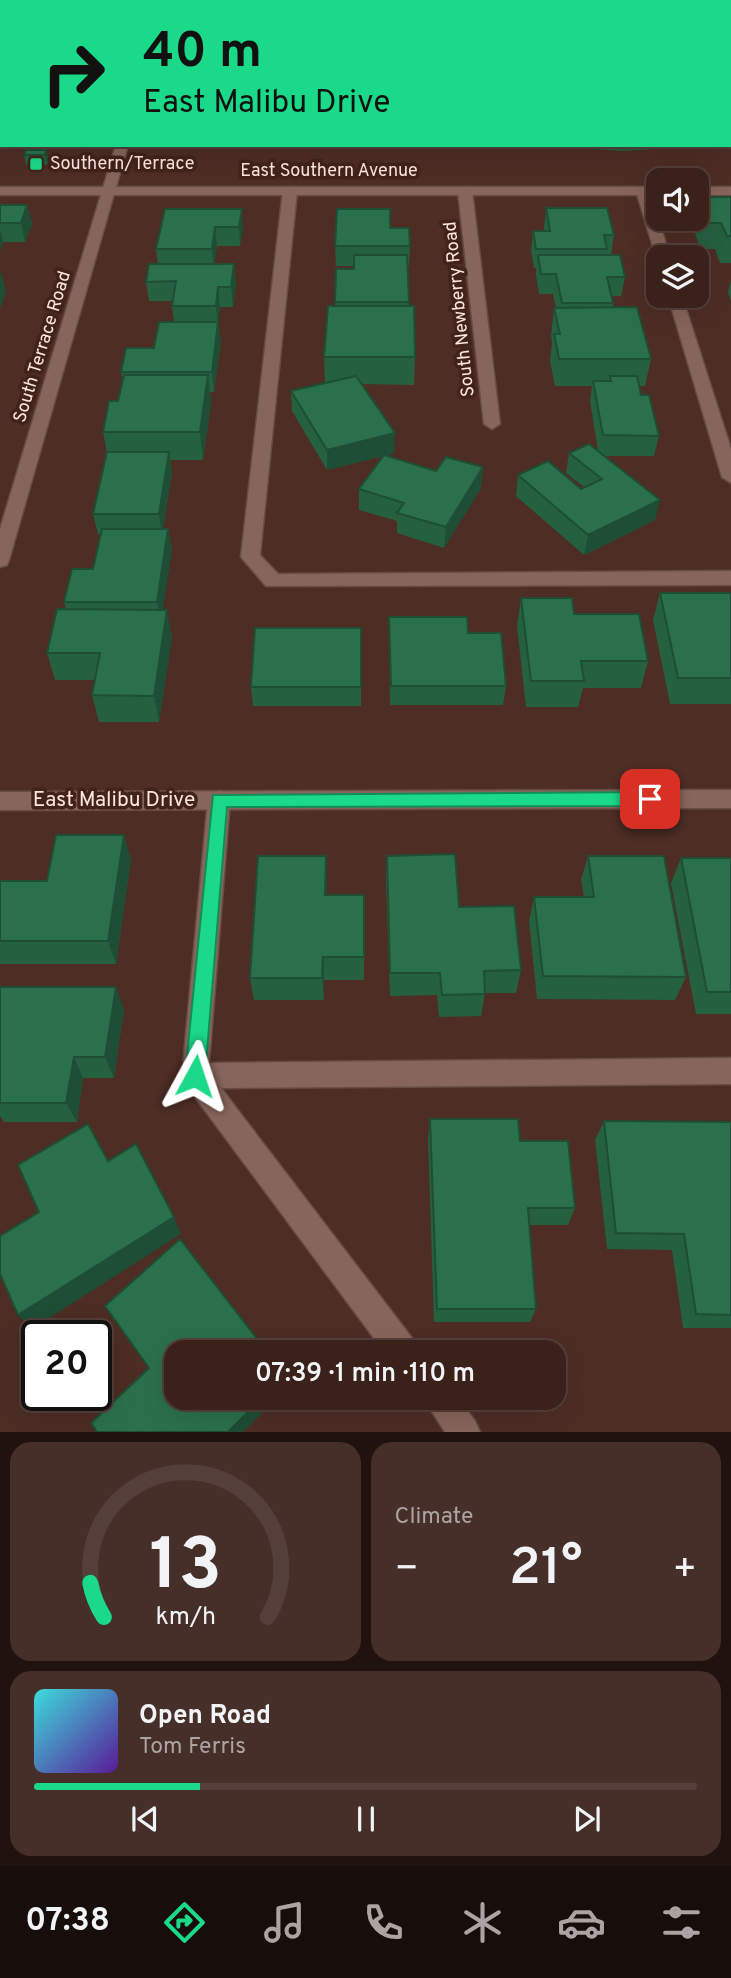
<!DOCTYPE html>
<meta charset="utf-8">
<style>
:root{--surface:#3a221b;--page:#452f28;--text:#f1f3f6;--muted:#aba4a3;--line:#543f3a;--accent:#1ad988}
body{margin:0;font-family:Overpass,sans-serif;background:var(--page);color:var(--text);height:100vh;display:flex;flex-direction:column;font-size:26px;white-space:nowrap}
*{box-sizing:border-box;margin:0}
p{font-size:23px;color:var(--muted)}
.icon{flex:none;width:38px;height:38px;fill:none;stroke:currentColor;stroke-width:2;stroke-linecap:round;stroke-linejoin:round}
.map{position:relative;height:1432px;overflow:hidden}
.sheet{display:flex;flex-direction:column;gap:10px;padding:10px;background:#20130f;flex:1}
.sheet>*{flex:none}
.guide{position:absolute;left:0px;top:0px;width:732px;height:147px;box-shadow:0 7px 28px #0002,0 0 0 2px var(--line);background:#1ad988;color:#111;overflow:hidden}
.controls{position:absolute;left:646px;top:168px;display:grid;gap:14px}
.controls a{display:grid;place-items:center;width:63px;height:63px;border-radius:14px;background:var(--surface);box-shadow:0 7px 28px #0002,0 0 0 2px var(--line);font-size:35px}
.speed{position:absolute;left:21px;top:1320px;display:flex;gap:14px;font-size:35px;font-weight:700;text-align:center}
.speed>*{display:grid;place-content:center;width:91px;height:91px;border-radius:50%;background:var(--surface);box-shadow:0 7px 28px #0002,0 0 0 2px var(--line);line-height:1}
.speed .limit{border:4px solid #111;border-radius:10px;background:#fff;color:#111}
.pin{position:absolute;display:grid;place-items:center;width:60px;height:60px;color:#fff;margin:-30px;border-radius:14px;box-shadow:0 4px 10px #0006}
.me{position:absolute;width:77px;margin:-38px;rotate:5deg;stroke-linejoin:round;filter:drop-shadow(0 0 5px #0008)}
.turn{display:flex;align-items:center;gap:24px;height:147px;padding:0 28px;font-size:32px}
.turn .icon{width:91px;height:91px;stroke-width:2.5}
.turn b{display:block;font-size:49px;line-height:60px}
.big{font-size:52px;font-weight:600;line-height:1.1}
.sheet .tile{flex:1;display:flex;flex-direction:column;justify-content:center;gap:10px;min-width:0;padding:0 24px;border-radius:21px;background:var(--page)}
.sheet .dial{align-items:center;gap:0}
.dial svg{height:182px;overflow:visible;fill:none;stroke:var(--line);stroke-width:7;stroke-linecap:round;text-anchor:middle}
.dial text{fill:var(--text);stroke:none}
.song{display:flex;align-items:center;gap:21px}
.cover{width:84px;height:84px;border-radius:10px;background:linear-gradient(135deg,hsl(180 70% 55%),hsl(270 70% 35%))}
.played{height:7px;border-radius:4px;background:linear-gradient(90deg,var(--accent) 25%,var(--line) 25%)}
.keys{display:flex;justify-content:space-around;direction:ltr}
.heat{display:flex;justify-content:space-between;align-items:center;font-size:38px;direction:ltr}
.sheet .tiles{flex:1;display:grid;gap:10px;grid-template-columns:1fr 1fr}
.tile:last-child{grid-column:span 2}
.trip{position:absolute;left:164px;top:1340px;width:402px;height:70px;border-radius:21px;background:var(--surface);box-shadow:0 7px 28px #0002,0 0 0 2px var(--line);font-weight:600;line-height:70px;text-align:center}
.dock{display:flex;height:112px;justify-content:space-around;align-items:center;background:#170e0b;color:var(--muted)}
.dock .icon{width:49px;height:49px}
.dock .current{color:var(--accent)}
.dock b{font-size:32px;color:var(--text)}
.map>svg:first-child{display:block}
</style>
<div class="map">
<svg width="731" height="1432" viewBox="0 0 731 1432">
<rect width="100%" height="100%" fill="#4d2d24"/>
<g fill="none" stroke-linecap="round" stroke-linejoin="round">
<g stroke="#664c43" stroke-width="3">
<g id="lane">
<polygon points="290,187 297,191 260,555 278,574 731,571 731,585 266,586 241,557 283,191"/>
<polygon points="643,187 650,191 670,257 658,257 658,260 656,257 636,191"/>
<polygon points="668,296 682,296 731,449 731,483 722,477"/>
<polygon points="219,791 227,794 230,800 209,1063 731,1058 731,1084 221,1088 415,1342 419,1353 385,1353 186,1085 182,1076 208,800 211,794"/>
<polygon points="423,1398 458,1398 475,1421 480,1432 445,1432"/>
</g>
</g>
<g stroke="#664c43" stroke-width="3">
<g id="street">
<polygon points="177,0 188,0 176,2"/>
<polygon points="116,145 128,145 9,560 7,565 0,567 0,529"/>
<polygon points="465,187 472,191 500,424 492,429 484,424 458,191"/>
<polygon points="731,790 731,808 0,810 0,792"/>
</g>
</g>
<g stroke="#664c43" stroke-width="3">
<g id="secondary">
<rect x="0" y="187" width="658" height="8"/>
<rect x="696" y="187" width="35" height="8"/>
</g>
</g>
<use href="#lane" fill="#88655a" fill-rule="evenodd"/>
<use href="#street" fill="#88655a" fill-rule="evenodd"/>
<use href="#secondary" fill="#88655a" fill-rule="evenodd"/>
</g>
<g fill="#256041">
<polygon points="0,0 55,0 54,2 2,2 2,34 0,34"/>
<polygon points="67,0 121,0 119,2 67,2"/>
<polygon points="649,0 731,0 731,62 730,62 730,2 649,2"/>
<polygon points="0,71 2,71 2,145 17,145 17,147 0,146"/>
<rect x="236" y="145" width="75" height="2"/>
<polygon points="443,145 539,145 443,146"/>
<polygon points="547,145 691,145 671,146 671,148 622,151 547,146"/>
<polygon points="46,150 48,160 47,165 26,165 24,155"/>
<polygon points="697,197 731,197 731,263 720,263 715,249 700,249 692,223 693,219 696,219"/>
<polygon points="0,205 27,205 32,224 25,242 3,242 0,251"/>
<polygon points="546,208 614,235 611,255 625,277 621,296 612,296 613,303 613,307 651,359 645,386 639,386 641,395 659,436 654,456 604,456 655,520 584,555 516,496 518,475 581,489 584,487 566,473 569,453 598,451 590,401 592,386 555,386 550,361 552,344 551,335 554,308 556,308 553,294 539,294 536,275 536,268 534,268 531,250 533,231 544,231 544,227"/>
<polygon points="165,209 243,228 240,246 217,246 214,264 234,264 236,284 233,307 220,307 218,322 221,342 214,392 210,392 211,403 203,460 170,460 172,472 163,529 172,549 162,610 172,637 159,722 99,722 92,695 95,680 55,680 47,653 66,609 64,602 93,569 101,534 98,534 93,514 107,452 103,432 118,401 123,382 121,372 154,348 174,322 172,306 173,301 149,301 146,282 158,264 156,249"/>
<polygon points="390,228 410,246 409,266 407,266 409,306 415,357 414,385 362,384 394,453 385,456 436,471 483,467 481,488 444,548 397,533 397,521 359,510 359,489 383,456 327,470 292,411 291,391 325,383 324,357 335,306 336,269 354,269 354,266 336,266 335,246"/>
<polygon points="731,280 731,301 728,292"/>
<polygon points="660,593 731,593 731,704 670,704 653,620"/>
<polygon points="521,598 574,614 648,661 641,688 583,688 578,707 526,707 517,626"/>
<polygon points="389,617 468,633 506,686 503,705 390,705"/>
<polygon points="361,628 361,706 253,706 251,687"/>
<polygon points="326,856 326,895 364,895 364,980 324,980 324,1000 254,1000 250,978"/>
<polygon points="387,856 459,907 521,970 516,993 485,993 481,1016 439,1017 437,995 390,996 386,880"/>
<polygon points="588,856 686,977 675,1000 537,999 529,921 534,897 584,897 581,880"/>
<polygon points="681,858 731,858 731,1014 696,1014 671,883"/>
<polygon points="131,859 116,964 0,964 0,881 47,881"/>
<polygon points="0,987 124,1009 114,1078 83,1078 77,1122 4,1122 0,1116"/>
<polygon points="430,1119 520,1141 575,1208 568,1225 529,1225 536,1309 530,1322 434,1322 428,1138"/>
<polygon points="604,1121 731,1122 731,1328 683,1328 672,1250 607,1249 595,1140"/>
</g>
<g fill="#1e4e35">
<polygon points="102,0 121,0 119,2 102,2"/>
<polygon points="2,79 2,102 0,94 0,82"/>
<polygon points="46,150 48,160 47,165 45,155"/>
<polygon points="27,205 32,224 25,242 21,223"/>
<polygon points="242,209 243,228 240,246 239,227"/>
<polygon points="215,227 217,246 214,269 212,249"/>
<polygon points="0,229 3,242 0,251"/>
<polygon points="234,264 236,284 233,307 231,287"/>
<polygon points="1,272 6,292 0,309 0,275"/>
<polygon points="218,287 220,307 218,326 216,306"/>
<polygon points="218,322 221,342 214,392 212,372"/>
<polygon points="208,375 211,403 203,460 200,432"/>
<polygon points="395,433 394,453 327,470 327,450"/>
<polygon points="169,452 172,472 162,534 159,514"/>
<polygon points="483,467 481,488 444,548 446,527"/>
<polygon points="660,500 655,520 584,555 588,535"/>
<polygon points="168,529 172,549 161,622 157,602"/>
<polygon points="167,610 172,637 159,722 154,696"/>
<polygon points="124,835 131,859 116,964 108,941"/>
<polygon points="326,856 327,880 326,919 325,895"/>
<polygon points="323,957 324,980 324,1000 322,978"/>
<polygon points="116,987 124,1009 114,1078 105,1057"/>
<polygon points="74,1057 83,1078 77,1122 66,1103"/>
<polygon points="174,1217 181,1234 32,1329 18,1315"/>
<polygon points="262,1398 277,1398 243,1432 228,1432"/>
</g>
<g fill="#2b704c" stroke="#1e4e35" stroke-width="2">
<polygon points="0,0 46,0 45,2 2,2 2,16 0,16"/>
<rect x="259" y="0" width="46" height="2"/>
<polygon points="320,0 440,0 440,2 319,2"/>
<rect x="458" y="0" width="47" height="2"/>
<polygon points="528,0 639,0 640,2 529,2"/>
<polygon points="650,0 731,0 731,17 730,17 730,2 651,2"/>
<rect x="730" y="25" width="1" height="19"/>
<polygon points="0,71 2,71 2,79 0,82"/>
<rect x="0" y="106" width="2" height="15"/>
<polygon points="26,150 46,150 45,155 24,155"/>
<polygon points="697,197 731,197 731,236 727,236 721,223 707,223"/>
<polygon points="0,205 27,205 21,223 0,223"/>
<polygon points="546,208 607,208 614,235 604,235 607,249 536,249 533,231 550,231"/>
<polygon points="165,209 242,209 239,227 215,227 212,249 156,249"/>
<polygon points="337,209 390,209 390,228 409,228 410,246 335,246"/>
<polygon points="354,255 407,255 409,302 335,302 336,269 354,269"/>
<polygon points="538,255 620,255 625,277 607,277 613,303 562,303 556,274 541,274"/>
<polygon points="149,264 234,264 231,287 218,287 216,306 172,306 176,281 146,282"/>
<polygon points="328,306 414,306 415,357 324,357"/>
<polygon points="637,307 651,359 559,359 554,334 560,334 554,308"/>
<polygon points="159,322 218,322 212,372 121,372 126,348 154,348"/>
<polygon points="124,375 208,375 200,432 103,432 109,401 118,401"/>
<polygon points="356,376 395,433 327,450 291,391"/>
<polygon points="610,376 637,376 641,395 649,395 659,436 603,435 593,381 611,381"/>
<polygon points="589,444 660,500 588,535 518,475 548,461 581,489 602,479 569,453"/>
<polygon points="107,452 169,452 159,514 93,514"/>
<polygon points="384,455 436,471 446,457 483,467 446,527 397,513 404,503 359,489"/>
<polygon points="102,529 168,529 157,602 64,602 72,569 93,569"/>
<polygon points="660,593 731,593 731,678 678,678"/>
<polygon points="521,598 572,598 574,614 639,614 648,661 581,661 584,681 531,681"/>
<polygon points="57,609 167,610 154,696 92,695 100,653 47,653"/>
<polygon points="389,617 467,617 468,633 501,633 506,686 391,686"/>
<polygon points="255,628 361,628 361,687 251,687"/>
<polygon points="56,835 124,835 108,941 0,941 0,881 47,881"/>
<polygon points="455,854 459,907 514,906 521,970 484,971 485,994 442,995 440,973 390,973 387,856"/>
<polygon points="258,856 326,856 325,895 364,895 364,957 323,957 322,978 250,978"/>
<polygon points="588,856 664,856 686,977 543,976 534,897 594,897"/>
<polygon points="681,858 731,858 731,992 707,992"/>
<polygon points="0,987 116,987 105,1057 74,1057 66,1103 0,1103"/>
<polygon points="430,1119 518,1119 520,1141 568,1141 575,1208 528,1208 536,1309 437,1309"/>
<polygon points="604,1121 731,1122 731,1315 696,1314 684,1234 616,1233"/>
<polygon points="88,1124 108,1161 136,1144 174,1217 18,1315 0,1274 0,1236 39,1212 18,1165"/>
<polygon points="180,1239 268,1353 177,1353 177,1398 262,1398 228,1432 97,1432 91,1423 149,1368 105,1306"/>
</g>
<polygon fill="#1ad988" stroke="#118d58" stroke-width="2" points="650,792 656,794 659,799 656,804 650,806 227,807 205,1076 202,1082 195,1085 188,1082 185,1076 213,795"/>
<rect fill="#1ad988" stroke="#42231a" stroke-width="2.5" x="29" y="157" width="14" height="14" rx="3.5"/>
<g text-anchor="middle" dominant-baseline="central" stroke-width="7" stroke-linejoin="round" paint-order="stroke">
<g font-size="18" fill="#fde7e1" stroke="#42231a" text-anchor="start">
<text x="50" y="164">Southern/Terrace</text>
</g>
<g font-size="18" fill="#fde7e1" stroke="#42231a">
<text x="329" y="171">East Southern Avenue</text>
<text transform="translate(460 309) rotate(-96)">South Newberry Road</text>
<text transform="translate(43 347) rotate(-73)">South Terrace Road</text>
</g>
<g font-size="21" fill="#fde7e1" stroke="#42231a">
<text x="114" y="800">East Malibu Drive</text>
</g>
</g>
</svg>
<div class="controls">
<a><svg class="icon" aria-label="sound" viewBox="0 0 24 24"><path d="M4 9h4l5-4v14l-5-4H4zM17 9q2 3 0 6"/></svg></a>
<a><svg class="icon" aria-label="layers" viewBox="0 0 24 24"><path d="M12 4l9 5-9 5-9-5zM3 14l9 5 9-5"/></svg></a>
</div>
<div class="speed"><div class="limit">20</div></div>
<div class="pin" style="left:650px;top:799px;background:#d93025"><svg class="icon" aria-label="arrive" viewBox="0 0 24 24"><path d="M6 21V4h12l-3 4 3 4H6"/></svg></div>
<svg class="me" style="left:195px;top:1076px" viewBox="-20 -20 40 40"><path d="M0-17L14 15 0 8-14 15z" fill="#1ad988" stroke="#fff" stroke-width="4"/></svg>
<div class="trip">07:39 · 1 min · 110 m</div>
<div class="guide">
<div class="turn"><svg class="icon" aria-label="right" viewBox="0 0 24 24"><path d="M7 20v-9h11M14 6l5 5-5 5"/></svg><div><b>40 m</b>East Malibu Drive</div></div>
</div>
</div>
<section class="sheet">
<div class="tiles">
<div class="tile dial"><svg viewBox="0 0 100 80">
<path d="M14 69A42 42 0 1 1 86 69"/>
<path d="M14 69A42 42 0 0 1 8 54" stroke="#1ad988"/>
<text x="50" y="56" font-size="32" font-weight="700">13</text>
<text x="50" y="72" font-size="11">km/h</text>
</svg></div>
<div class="tile"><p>Climate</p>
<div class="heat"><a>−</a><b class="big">21°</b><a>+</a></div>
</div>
<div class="tile">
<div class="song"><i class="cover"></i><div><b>Open Road</b><p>Tom Ferris</p></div></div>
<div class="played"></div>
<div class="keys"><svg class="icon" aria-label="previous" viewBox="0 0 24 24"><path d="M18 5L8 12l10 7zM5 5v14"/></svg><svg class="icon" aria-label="pause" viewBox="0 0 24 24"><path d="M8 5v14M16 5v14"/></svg><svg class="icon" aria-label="next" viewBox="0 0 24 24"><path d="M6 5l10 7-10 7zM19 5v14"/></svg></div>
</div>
</div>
</section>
<nav class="dock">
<b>07:38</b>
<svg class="icon current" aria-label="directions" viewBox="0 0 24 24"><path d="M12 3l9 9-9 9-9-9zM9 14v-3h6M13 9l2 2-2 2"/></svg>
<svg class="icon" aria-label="music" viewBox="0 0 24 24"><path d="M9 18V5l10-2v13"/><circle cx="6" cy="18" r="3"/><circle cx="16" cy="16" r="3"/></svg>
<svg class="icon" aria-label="phone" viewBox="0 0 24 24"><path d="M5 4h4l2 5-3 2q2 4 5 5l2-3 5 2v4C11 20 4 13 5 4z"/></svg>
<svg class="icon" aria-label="climate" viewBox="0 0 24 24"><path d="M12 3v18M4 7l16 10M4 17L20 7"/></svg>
<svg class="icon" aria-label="car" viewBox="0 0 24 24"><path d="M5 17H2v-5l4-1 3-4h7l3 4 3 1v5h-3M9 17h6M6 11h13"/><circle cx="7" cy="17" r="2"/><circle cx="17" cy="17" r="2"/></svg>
<svg class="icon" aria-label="filters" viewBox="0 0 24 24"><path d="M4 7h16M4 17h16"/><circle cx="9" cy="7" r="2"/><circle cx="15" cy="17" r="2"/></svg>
</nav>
